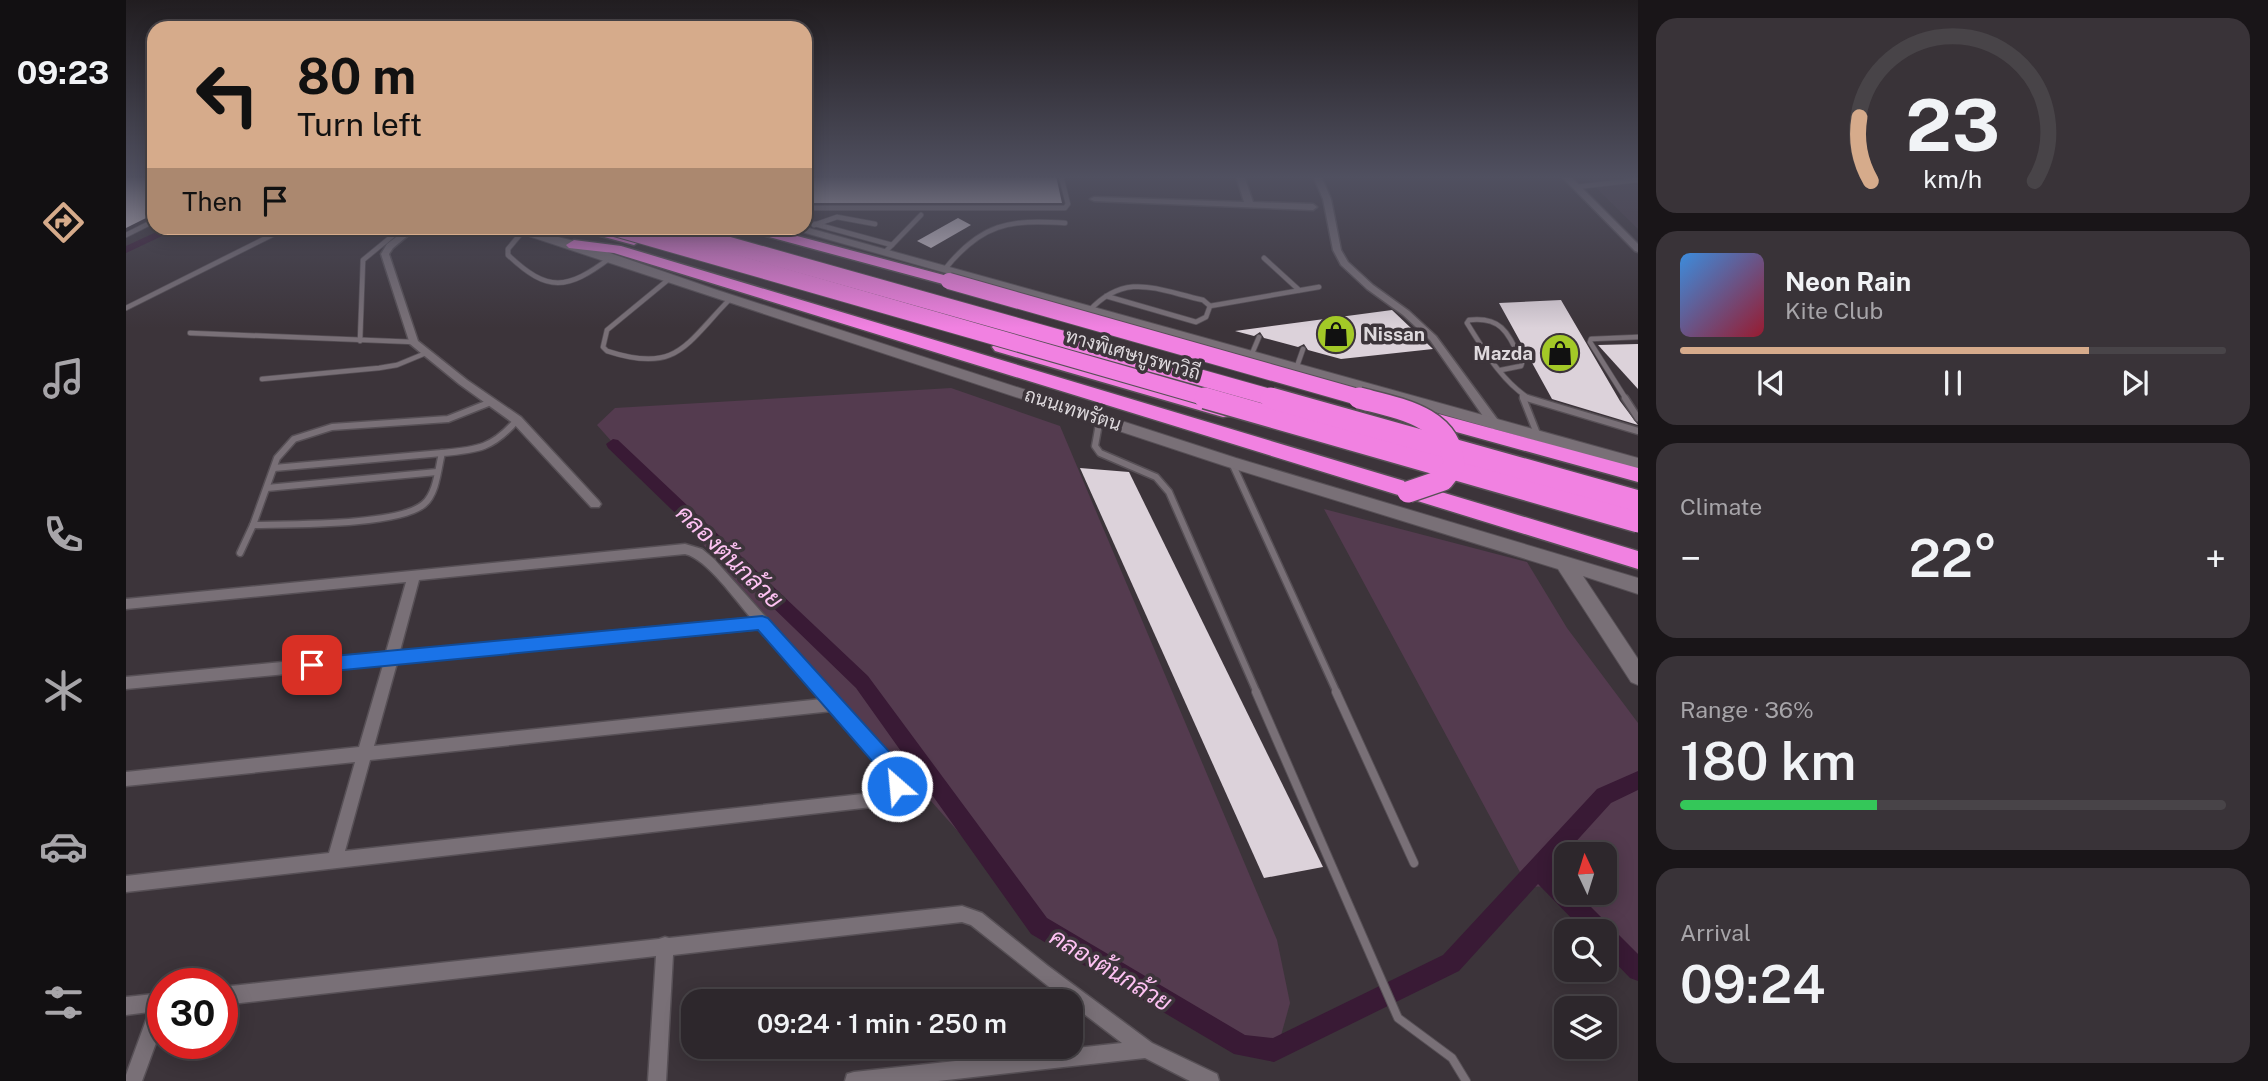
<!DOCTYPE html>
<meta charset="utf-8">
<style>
:root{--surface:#2d272c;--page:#393338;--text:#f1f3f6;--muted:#a7a5a9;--line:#484448;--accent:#d6ab8b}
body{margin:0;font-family:"Public Sans",Sarabun,sans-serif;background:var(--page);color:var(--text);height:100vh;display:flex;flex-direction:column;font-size:26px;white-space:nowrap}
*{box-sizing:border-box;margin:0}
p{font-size:23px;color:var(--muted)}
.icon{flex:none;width:38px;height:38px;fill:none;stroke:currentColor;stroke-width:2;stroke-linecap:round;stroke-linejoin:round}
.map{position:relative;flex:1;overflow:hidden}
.side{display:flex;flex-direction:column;gap:18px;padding:18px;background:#191518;width:630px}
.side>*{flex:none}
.top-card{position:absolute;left:21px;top:21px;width:665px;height:214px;border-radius:21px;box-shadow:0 4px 18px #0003,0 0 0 2px var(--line);background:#d6ab8b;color:#111;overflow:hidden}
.needle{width:46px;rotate:356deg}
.tools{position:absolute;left:1428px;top:842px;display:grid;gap:14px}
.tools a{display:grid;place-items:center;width:63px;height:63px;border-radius:14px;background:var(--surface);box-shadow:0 4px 18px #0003,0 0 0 2px var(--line);font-size:35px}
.speed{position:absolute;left:21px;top:968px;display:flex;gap:14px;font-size:35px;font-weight:700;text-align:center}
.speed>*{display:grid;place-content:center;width:91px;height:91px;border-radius:50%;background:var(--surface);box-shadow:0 4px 18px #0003,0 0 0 2px var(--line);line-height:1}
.speed .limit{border:10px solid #d22;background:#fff;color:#111}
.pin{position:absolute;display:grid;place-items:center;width:60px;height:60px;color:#fff;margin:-30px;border-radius:14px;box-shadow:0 4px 10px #0006}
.me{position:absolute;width:77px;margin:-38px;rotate:333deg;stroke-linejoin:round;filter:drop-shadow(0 0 5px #0008)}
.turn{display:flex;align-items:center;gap:24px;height:147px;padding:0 35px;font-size:32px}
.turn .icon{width:91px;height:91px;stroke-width:2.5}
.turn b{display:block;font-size:49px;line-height:60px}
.then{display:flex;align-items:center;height:66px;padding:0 35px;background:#0003;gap:14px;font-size:26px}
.big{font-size:52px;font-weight:600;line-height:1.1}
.side .tile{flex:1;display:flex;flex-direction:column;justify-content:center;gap:10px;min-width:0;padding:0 24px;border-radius:21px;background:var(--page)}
.side .dial{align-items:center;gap:0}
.dial svg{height:182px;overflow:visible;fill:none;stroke:var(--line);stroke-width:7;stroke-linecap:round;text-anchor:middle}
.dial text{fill:var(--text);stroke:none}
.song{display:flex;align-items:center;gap:21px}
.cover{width:84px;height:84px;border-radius:10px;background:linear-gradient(135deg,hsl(210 70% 55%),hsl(350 70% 35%))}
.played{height:7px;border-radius:4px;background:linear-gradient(90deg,var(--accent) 75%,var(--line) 75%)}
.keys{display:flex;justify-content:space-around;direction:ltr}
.heat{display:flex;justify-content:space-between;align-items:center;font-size:38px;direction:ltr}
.charge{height:10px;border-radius:5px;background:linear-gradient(90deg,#34c759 36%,var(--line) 0)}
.trip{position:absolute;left:555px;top:989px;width:402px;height:70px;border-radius:21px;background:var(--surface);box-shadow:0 4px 18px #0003,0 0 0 2px var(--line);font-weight:600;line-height:70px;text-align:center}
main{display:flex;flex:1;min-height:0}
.menu{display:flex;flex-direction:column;width:126px;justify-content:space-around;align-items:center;background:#121012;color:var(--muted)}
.menu .icon{width:49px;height:49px}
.menu .current{color:var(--accent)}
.menu b{font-size:32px;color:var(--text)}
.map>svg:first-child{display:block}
</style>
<main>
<nav class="menu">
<b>09:23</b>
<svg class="icon current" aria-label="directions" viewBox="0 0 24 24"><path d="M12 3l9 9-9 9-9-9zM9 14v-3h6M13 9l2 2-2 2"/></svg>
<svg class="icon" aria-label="music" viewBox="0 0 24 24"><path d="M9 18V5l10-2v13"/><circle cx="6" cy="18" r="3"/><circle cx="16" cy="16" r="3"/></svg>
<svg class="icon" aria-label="phone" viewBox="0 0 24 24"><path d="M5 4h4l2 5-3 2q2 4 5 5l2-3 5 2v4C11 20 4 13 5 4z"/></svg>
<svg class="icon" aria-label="climate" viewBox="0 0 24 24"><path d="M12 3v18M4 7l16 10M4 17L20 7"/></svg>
<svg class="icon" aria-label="car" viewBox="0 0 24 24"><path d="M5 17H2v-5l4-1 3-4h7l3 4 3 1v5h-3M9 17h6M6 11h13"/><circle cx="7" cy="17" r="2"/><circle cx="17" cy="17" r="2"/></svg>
<svg class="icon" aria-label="filters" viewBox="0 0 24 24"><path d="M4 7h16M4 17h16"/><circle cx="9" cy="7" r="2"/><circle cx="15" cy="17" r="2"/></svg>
</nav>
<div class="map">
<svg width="1512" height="1081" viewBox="0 0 1512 1081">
<rect width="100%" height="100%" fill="#3c343a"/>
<polygon fill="#483b46" points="1458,176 1512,176 1512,229"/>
<g fill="#543b4f" fill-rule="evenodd">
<polygon points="825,388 934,426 1151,940 1164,1003 1154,1039 1105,1043 916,926 471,425 489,408"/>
<path d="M 1198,509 L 1401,562 L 1441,628 L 1512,723 L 1512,972 L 1479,939 L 1479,931 L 1471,931 L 1425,886 L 1402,887 ZM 1440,854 L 1479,854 L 1479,892 L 1440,892 Z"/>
</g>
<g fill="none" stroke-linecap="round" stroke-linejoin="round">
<g fill="#391a35" fill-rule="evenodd">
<polygon points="39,228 53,228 0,253 0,246"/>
<polygon points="487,439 492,440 742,676 921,918 1119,1035 1147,1038 1317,955 1471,789 1512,771 1512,790 1485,803 1426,868 1440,883 1440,892 1450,892 1512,954 1512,981 1504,978 1479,952 1479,931 1458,931 1412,884 1333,971 1148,1062 1108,1054 905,934 730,688 482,448 480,444"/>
</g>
</g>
<g fill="#dcd2da">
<polygon points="0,176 28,176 28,214 0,228"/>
<polygon points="679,176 930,176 936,203 680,203"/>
<polygon points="832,218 845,225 805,248 791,241"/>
<polygon points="1435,300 1494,401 1512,425 1426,399 1373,303"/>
<polygon points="1266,310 1307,349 1215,359 1182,350 1178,344 1172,347 1138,338 1134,332 1128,336 1109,331"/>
<polygon points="1512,344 1512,389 1472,345"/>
<polygon points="954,468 1003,472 1197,867 1138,878"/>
</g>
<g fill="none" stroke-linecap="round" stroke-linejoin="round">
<g stroke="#575056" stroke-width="6">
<g id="lane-far2">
<polyline points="1450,187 1512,180"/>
<polyline points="679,208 939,208 942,204 935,176"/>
<polyline points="689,224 766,245 759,252"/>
<polyline points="688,225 711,217 749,224"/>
<path d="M 397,231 L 382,249 L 382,255 C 422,293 441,290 484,258"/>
<polyline points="0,235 28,221"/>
<polyline points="766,245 795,215"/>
<polyline points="1138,258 1173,290"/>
<path d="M 819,269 C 855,224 883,219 939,223"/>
<path d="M 543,279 L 481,330 L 477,347 L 481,351 C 551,374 559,345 604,299"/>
<polyline points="1084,306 1193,287"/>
<polyline points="0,308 160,228"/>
<path d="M 963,311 C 1000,271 1031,290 1077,300 L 1084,306 L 1080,317 L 1070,322 L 980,296"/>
<polyline points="64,333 288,342"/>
<polyline points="234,341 237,260 276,228"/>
<polyline points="1125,356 1133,337"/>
<polyline points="1170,369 1177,349"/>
<path d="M 1375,370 L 1395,366 L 1396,363 C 1383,336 1378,316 1343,320 L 1341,323 C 1358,350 1376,382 1404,399"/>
<polyline points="136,379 253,368 271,365 300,353"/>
<polyline points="1396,396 1397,399"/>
<polyline points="1500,399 1464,342 1465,339 1512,337"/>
</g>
</g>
<g stroke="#575056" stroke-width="9">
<g id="lane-far1">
<polyline points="1397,398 1412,436"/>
<polyline points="1401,398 1512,431"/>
<polyline points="1499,398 1512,418"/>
<path d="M 365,402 L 322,419 L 206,427 L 168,439 L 151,458 L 127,525 C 162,524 273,526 298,504 C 311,493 312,468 316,453 C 352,450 367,448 391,420"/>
<polyline points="974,418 969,446 974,453 1030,477 1043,492 1131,693"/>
<polyline points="1106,463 1211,693"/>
<polyline points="148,468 316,453"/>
<polyline points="141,488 311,472"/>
<polyline points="114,553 127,525"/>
</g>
</g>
<g stroke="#575056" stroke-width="10">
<g id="lane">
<polyline points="1130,692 1272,1018 1326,1058 1340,1081"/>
<polyline points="1210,692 1288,863"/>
</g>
</g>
<g stroke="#575056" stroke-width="3">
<g id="street">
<polygon points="1110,176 1118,176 1127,202 1187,204 1191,207 1187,210 968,201 964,199 968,197 1118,202"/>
<polygon points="1187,176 1195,176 1205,199 1215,250 1222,262 1247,285 1283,311 1310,336 1374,423 1375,426 1374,429 1366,429 1304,340 1277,315 1241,289 1215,265 1207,250 1197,199"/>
<polygon points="1435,176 1444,176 1512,244 1512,252 1509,251"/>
<polygon points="282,228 291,228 267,248 263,254 292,341 341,380 395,417 473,501 475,504 473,507 465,507 387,423 333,384 284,344 255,254 261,244"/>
<path d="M 559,544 L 576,549 L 588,559 L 775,768 L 779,787 L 771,800 L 746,807 L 0,892 L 0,876 L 203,853 L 229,762 L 0,786 L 0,772 L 233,747 L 257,665 L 0,689 L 0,677 L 260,652 L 280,582 L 0,609 L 0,599 ZM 559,554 C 581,559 609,600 625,618 L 274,651 L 293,580 ZM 634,629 L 696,699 L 248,746 L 271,663 ZM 706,711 L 763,776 L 763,785 L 761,789 L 746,793 L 219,851 L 244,760 Z"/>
<polygon points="836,906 856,913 922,966 1026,1043 1091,1074 1093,1081 1064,1081 1019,1058 812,1081 719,1081 721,1074 728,1072 996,1043 945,1004 945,1001 941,1001 845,925 836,922 547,955 540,1081 522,1081 530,956 96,1005 96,987 533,939 539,937 543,938"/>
<polygon points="37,993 37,1024 16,1081 0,1081 0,1075 23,1012 0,1015 0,997"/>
</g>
</g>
<g stroke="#575056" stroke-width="2">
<g id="secondary">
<polygon points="679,227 1512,458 1512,470 662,228"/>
<polygon points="378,228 396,228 452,242 591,290 1110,458 1512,578 1512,594 1457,576 1512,659 1512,685 1505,682 1432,569 1099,466"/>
</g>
</g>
<g stroke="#575056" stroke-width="3">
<g id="highway">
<polygon points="454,228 477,228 513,237 516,240 508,245 456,231"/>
<polygon points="619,228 641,228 829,278 831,281 823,286 817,284 621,231"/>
<polygon points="448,240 495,246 1512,551 1512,569 488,253 443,248 440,245"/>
<polygon points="875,341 1104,406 1106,411 1104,416 1097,417 869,351 866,347 869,343"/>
<polygon points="1294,409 1512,468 1512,482 1287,420 1285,415 1287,410"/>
</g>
</g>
<use href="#lane-far2" stroke="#797077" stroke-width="4.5"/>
<use href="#lane-far1" stroke="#797077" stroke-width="6"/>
<use href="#lane" stroke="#797077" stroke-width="8"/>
<use href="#street" fill="#797077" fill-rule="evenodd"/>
<use href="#secondary" fill="#797077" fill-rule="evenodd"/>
<use href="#highway" fill="#f181e1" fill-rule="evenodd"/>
<g stroke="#575056" stroke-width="18" stroke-linecap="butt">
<g id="highway-bridge-far1">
<polyline points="489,228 1085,399"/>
<polyline points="543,228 1151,399"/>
<polyline points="823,281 1239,399"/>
</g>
</g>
<g stroke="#575056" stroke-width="24" stroke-linecap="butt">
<g id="highway-bridge">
<polyline points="1079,398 1512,522"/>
<polyline points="1145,398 1512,501"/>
<path d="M 1233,398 C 1271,408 1327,416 1328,466 L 1317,480 L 1282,492"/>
</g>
</g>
<use href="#highway-bridge-far1" stroke="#f181e1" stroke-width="16"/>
<use href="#highway-bridge" stroke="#f181e1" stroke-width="21"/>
</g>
<linearGradient id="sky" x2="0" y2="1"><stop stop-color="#211d20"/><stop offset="0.54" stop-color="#505060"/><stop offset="1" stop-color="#505060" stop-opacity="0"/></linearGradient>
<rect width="1512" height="328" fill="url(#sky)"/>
<polygon fill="#1a73e8" stroke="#114b97" stroke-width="2" points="636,616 642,618 777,767 781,786 778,793 771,796 764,793 760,777 632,630 186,673 180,671 177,665 180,660 186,658"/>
<defs>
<g id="shop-disc" transform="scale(2.0125)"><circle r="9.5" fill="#a3c927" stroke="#3c343a"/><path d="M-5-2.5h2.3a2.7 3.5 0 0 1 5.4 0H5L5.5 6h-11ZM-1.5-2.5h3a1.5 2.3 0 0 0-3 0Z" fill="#111"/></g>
</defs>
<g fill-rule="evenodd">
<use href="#shop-disc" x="1210" y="334"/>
<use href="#shop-disc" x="1434" y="353"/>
</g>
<g text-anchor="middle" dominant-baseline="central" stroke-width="7" stroke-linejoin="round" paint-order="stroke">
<g font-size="19" font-weight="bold" fill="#ded9dd" stroke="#3c343a" text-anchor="start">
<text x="1237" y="334">Nissan</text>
<text x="1407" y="353" text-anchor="end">Mazda</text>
</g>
<g font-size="19" fill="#ded9dd" stroke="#3c343a">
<text transform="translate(1007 354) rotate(16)">ทางพิเศษบูรพาวิถี</text>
<text transform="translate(947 409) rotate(18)">ถนนเทพรัตน</text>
</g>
<g font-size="24" font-style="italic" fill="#fec2f3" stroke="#3c343a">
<text transform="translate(604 556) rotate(44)">คลองต้นกล้วย</text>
<text transform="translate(985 969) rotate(31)">คลองต้นกล้วย</text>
</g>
</g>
</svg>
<div class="tools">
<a><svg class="needle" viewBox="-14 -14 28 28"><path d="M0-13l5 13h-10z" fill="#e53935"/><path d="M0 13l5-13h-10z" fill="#a7a5a9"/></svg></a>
<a><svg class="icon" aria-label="search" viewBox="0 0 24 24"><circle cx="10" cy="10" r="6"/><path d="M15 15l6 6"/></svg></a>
<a><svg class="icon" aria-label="layers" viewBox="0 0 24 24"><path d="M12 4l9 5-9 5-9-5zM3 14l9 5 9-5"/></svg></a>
</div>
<div class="speed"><div class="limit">30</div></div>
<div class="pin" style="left:186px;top:665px;background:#d93025"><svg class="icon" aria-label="arrive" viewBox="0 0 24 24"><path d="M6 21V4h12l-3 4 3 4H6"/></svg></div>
<svg class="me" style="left:771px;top:786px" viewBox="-20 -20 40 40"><circle r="17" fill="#1a73e8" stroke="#fff" stroke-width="3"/><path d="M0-11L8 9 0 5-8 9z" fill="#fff"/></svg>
<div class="trip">09:24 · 1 min · 250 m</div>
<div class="top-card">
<div class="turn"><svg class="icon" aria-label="left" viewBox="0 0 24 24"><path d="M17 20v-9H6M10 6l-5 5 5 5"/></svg><div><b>80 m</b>Turn left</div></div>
<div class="then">Then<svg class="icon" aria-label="arrive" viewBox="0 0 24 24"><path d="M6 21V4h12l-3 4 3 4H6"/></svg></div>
</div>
</div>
<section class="side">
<div class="tile dial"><svg viewBox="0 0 100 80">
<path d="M14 69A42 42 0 1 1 86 69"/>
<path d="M14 69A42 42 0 0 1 9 41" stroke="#d6ab8b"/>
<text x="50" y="56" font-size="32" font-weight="700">23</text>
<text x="50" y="72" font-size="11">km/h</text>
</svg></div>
<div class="tile">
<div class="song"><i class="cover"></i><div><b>Neon Rain</b><p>Kite Club</p></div></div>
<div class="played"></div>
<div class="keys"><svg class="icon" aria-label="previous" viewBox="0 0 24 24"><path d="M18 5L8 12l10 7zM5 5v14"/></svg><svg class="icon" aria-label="pause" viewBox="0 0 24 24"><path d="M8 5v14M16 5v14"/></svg><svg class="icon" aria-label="next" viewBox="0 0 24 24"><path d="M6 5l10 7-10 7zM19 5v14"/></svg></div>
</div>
<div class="tile"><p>Climate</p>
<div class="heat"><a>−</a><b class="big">22°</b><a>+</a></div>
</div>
<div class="tile"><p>Range · 36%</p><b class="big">180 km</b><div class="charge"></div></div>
<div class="tile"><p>Arrival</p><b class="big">09:24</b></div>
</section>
</main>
